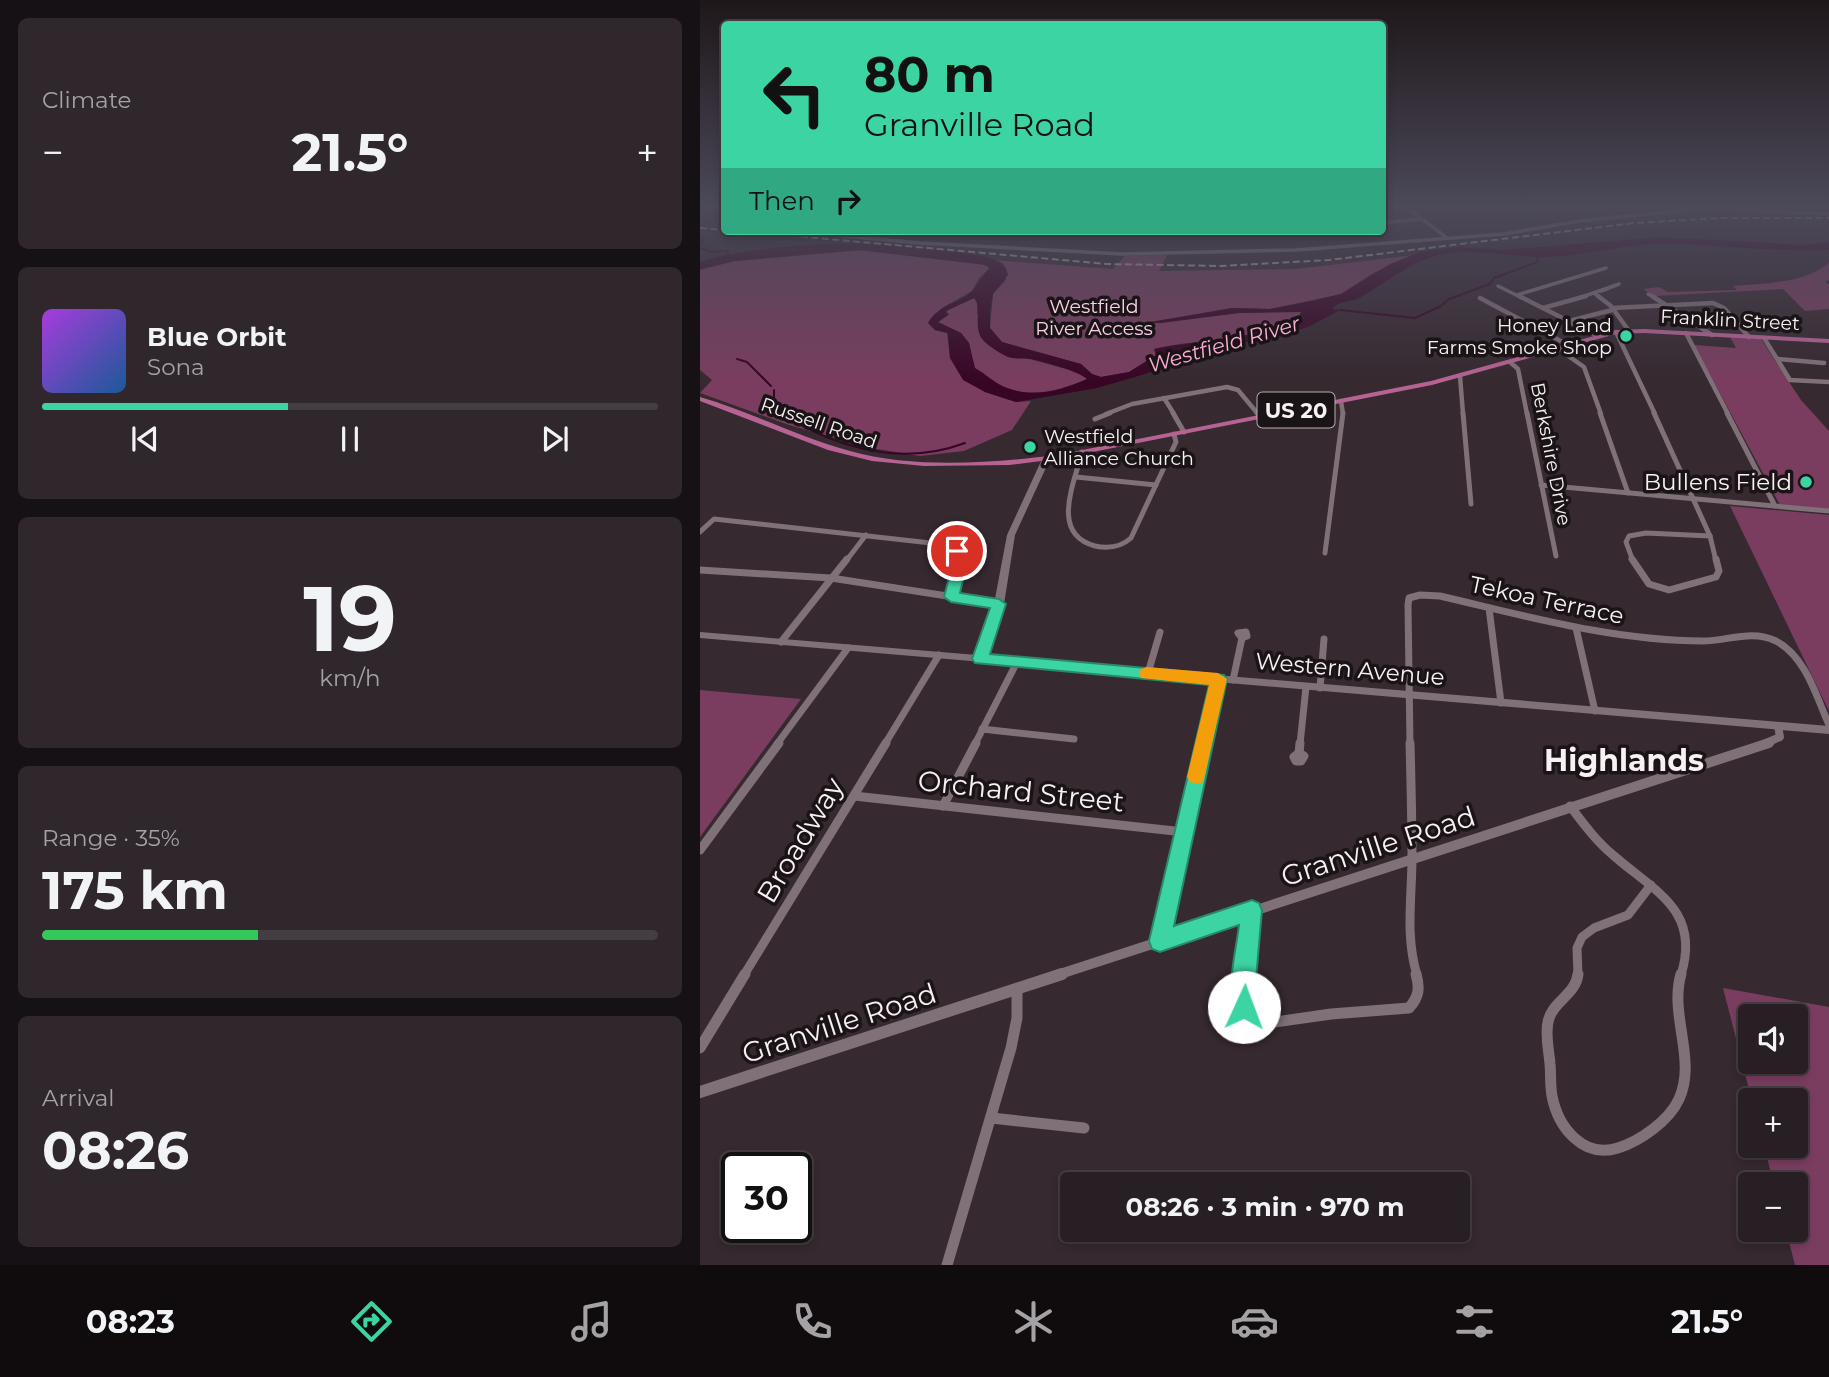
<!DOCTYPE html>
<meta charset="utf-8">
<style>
:root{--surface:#281f24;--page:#30272c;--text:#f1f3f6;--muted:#a5a2a6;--line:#443d41;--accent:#3dd4a3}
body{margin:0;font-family:Montserrat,sans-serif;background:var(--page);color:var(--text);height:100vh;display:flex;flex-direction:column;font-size:26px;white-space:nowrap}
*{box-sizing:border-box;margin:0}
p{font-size:23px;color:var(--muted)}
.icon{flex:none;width:38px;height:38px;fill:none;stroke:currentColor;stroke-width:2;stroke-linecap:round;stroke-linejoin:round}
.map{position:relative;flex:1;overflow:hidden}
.panel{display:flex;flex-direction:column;gap:18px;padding:18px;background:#161114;width:700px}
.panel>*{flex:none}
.guide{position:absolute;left:21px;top:21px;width:665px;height:214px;border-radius:7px;box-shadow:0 4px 10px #0003,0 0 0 2px var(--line);background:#3dd4a3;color:#111;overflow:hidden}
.buttons{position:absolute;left:1038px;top:1004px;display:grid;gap:14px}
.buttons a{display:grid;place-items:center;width:70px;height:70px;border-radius:7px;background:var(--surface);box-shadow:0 4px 10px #0003,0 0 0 2px var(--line);font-size:35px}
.speed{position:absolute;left:21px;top:1152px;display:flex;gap:14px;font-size:35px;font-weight:700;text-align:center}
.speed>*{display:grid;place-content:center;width:91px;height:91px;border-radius:50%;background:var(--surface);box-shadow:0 4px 10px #0003,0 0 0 2px var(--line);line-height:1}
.speed .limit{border:4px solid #111;border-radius:10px;background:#fff;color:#111}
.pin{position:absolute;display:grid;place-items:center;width:60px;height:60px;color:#fff;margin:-30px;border:4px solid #fff;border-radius:50%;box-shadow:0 2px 7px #0007}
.me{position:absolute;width:77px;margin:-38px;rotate:2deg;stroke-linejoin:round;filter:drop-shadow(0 0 5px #0008)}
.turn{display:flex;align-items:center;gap:24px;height:147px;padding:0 28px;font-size:32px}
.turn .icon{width:91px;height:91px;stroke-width:2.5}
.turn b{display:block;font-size:49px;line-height:60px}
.then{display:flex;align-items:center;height:66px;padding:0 28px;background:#0003;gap:14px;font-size:26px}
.big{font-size:52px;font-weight:700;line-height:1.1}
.panel .tile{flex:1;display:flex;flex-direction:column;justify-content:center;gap:10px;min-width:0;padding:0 24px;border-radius:10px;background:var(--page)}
.panel .dial{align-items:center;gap:0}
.dial b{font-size:91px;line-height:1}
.song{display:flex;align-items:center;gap:21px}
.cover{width:84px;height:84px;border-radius:10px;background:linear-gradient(135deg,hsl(280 70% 55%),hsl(210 70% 35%))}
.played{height:7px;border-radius:4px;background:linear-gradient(90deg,var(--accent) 40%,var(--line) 40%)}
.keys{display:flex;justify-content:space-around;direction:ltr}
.heat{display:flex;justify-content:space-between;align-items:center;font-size:38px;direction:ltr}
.charge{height:10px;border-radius:5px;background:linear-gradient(90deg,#34c759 35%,var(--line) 0)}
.trip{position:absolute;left:360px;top:1172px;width:410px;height:70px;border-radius:7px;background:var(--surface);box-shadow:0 4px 10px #0003,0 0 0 2px var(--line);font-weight:700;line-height:70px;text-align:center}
.tabs{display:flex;height:112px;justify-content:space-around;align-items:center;background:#100c0e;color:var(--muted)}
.tabs .icon{width:49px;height:49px}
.tabs .selected{color:var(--accent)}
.tabs b{font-size:32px;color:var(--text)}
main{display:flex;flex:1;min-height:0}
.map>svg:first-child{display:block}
</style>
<main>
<section class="panel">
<div class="tile"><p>Climate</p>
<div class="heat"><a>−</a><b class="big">21.5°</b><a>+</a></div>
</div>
<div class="tile">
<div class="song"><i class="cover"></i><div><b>Blue Orbit</b><p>Sona</p></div></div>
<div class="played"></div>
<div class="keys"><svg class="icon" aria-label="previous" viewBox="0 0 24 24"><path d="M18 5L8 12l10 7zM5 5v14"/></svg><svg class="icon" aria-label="pause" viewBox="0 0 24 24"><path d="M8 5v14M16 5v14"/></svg><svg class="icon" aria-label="next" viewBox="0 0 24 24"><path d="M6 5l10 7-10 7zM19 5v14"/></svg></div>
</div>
<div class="tile dial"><b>19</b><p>km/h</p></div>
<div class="tile"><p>Range · 35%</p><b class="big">175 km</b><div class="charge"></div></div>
<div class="tile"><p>Arrival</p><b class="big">08:26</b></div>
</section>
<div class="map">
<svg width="1129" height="1265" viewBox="0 0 1129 1265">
<rect width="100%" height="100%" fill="#362930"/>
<g fill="#7a3d60" fill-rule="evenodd">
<polygon points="165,250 274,261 290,268 279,278 272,291 242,308 235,330 247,333 250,358 285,392 316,402 331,401 312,430 264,451 220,456 171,448 89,425 0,393 12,380 0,370 0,270 35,261"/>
<path d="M 467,255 L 459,271 L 596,269 L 715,255 L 673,273 L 641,294 L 570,309 L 532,308 L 469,320 L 539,313 L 601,311 L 601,315 C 565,344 498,337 454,349 L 457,355 L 429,372 L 401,377 L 392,374 L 381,364 L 302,342 L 290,328 L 293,294 L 306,280 L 306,269 L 293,260 L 413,269 L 425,256 Z"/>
<path d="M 1129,263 L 1129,280 L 1125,282 L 1129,284 L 1129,309 L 1105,311 L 1083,289 L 954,296 L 943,289 L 959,287 L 968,292 L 1037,290 L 1033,286 C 1066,283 1102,284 1129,263 Z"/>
<path d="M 274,298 L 277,300 L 277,313 L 288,345 L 300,351 L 377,372 L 387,379 C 361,390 335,398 307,388 C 295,384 286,374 274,368 L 269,343 L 261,333 L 238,322 L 249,315 L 246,312 L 248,310 Z"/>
<polygon points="1030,337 1061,339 1101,400 1129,431 1129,510 1080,505 994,345 1036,348"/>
<polygon points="1030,506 1129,515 1129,711"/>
<polygon points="0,690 101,699 0,837"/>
<path d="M 1023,988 L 1129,1007 L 1129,1265 L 1095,1265 L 1086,1230 L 1096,1230 L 1096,1185 L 1074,1185 L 1064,1146 L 1096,1146 L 1096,1101 L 1052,1101 ZM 1050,1017 L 1096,1017 L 1096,1062 L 1050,1062 Z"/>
</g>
<path fill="#380525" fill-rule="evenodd" d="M 961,237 L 1106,245 L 1129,242 L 1129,250 C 1072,253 1016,243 958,244 C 918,245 877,258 836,257 C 804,256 767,247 735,256 C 708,264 685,283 661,297 C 651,303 640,299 632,309 L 640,310 L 610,326 L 587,334 L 505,350 L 445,374 L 397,388 L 316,402 L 285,392 L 263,380 L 250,358 L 248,333 L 235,330 L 228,323 C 239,303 261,304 273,290 C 279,283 283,275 289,268 L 286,265 L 158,250 L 35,261 L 0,269 L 0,262 C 33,250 97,245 134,244 C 161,242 279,250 300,262 C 305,265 307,270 308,275 L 293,294 L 290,310 L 290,328 L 302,342 L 381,364 L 392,374 L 401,377 L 429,372 L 456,355 L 454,349 C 481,342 593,336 601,312 L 539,313 L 461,323 L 444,323 L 532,308 L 570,309 L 612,301 L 641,294 L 690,264 L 720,252 L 760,247 L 801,250 ZM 274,298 C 284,310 270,330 286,343 C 291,347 298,352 304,355 C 312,360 322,358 331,359 C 342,361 381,372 387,379 C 361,391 334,398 307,388 C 295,384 286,374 275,368 L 269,343 L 261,333 L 238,322 L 249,314 L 246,312 L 248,310 Z"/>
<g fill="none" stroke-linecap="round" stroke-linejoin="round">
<g stroke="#380525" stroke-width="2">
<polyline points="0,238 3,241 0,244"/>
<polyline points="0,248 11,252 28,251 27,257"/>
<polyline points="640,310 715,318 741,306 749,299 790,284 794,278 837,262 838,258"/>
<polyline points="37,359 47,362 71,386"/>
<polyline points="74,390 74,398"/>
<path d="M 80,413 C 136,448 201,467 265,443"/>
</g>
<g stroke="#807078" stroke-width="3.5">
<polyline points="704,205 747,238"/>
<polyline points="682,208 705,206"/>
<polyline points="682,223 721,219"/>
<polyline points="85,231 220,243 422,254 596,250 804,234 880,221 1006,208 1129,214"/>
<polyline points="333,231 356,235 446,231"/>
<polyline points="798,286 822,298"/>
<polyline points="895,294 901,298"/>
<polyline points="948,294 955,298"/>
<polyline points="817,295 906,268"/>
<polyline points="879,298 919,284 901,291"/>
</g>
<g stroke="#807078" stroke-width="4.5">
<polyline points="819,296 898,336"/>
<polyline points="898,296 911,306 929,331"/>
<polyline points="952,296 1012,335"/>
<polyline points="780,298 868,345"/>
<polyline points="843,308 886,296"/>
<polyline points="912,308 1013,303 1024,308 1049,337"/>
<polyline points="869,321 912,310"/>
<polyline points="916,332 955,414"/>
<polyline points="986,333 1028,414"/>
<polyline points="1064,338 1090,380 1129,382"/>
<polyline points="857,348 884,367 901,414"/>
<polyline points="1078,359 1124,363"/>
<polyline points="810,362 818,369 827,414"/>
<polyline points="760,376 763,414"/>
<polyline points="464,398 474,414"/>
<polyline points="641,401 643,414"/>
<polyline points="406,414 432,404 527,387 538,390 558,414"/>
</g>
<g stroke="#807078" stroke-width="5">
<polyline points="473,413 484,432"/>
<polyline points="557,413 560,417"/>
<polyline points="763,413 771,504"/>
<polyline points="827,413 856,556"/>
<polyline points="900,413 928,493"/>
<polyline points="954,413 1010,536"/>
<polyline points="1027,413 1075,506"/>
<polyline points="400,417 395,419 410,413"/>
<path d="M 382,452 C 374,484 350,534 395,546 C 409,549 421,547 431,538 L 476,442 L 474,434"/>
<polyline points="376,477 456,485"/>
<polyline points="841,485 1129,511"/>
<polyline points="0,532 14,519 249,545 255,550 259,561"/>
<polyline points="1010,536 1016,561"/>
<polyline points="625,553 643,413"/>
<polyline points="146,561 166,535"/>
<polyline points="933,561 926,542 929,536 946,533 1010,536"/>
</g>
<g stroke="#807078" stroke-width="7">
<polyline points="932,559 949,584 969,590 1016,577 1019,571 1016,559"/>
<polyline points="0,570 131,578 299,604"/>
<polyline points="251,597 259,569 259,559"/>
<polyline points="789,608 801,703"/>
<polyline points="876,628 895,711"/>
<polygon points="546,632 547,636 542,638 538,633"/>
<polyline points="81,642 147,559"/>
<polyline points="448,673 460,632"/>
<polyline points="533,680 542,638"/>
<polyline points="620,688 624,639"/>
<polyline points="282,729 374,739"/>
<polyline points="77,744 148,648"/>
<polyline points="185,744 239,655"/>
<polyline points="275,744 317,662"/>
<polyline points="504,744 518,679"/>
<polyline points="600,744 606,687"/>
<path d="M 710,744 L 708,605 L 709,598 L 720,595 L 740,596 C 826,616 914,641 1003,641 C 1027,641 1052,629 1076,641 C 1106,657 1116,696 1129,725"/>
</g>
<g stroke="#807078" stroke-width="9">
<path d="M 710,743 C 711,781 712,819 712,857 C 712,897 705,936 717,975"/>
<polygon points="599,753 604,756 601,761 596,761 594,757"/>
<polyline points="599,753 600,743"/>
<polyline points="154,796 484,832"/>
<polyline points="243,806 276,743"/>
<path d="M 870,806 C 883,823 896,841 913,855 C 955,892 1001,910 981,975"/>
<polyline points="0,850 79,743"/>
<polyline points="460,941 504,743"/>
<polyline points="44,975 186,743"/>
<polyline points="546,975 552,910"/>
<polyline points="878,975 877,948 882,937 894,928 928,915 951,885"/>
</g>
<g stroke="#807078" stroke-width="11">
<path d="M 546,974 L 543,1002 L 551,1017 L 568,1023 L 631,1014 L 709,1008 C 719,997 720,988 716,974"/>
<path d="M 878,974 C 876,995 852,1001 848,1022 C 845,1036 849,1050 850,1064 C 851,1074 850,1085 852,1096 C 858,1127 883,1159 918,1148 C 940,1141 969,1121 979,1099 C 997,1060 969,1015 981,974"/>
<polyline points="0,1048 45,974"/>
<polyline points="291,1118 384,1128"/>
<polyline points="247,1265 311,1048 317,1018 317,989"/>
</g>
<polyline stroke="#807078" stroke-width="8" points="1064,744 1080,737 1078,726"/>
<polyline stroke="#807078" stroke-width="10" points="357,975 1069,743"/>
<polyline stroke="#807078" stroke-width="12" points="0,1092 362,974"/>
<polygon fill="#807078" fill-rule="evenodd" points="343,457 346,457 350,459 315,535 304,604 287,656 1129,726 1129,734 0,638 0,632 277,655 294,604 307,535"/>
<path fill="#b66394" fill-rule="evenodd" d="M 944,329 L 1129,339 L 1129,343 L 944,333 L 916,334 L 732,385 L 357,459 L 309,465 L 224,466 L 172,461 L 128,450 L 0,401 L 0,397 C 51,412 99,437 150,451 C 214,469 292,463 357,455 L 731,381 L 916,330 Z"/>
<g stroke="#b4aaaf" stroke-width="2" stroke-dasharray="7 3.5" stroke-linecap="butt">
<polyline points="0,228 24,230"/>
<polyline points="38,231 407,264 521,266 629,260 934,223 1020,218 1129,218"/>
</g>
</g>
<linearGradient id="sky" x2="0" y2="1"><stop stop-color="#1e171a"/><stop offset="0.54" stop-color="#4c4959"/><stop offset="1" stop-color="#4c4959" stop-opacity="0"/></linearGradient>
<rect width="1129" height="382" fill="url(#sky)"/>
<path fill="#3dd4a3" stroke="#288a6a" stroke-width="2" d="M 257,547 L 262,548 L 267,562 L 260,593 L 299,599 L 306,604 L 290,654 L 524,675 L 527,679 L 474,926 L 552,900 L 559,903 L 562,910 L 555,991 L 556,1007 L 553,1016 L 544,1019 L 536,1016 C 525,989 536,952 539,925 L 460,952 L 452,949 L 449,941 L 509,685 L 275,663 L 272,659 L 290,608 L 251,602 L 244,597 L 253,562 L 250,551 Z"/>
<polygon fill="#f59e0b" points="447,667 518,673 527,679 503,782 497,784 490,782 487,777 509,685 441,678 439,673 441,669"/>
<g fill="#3dd4a3" stroke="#1a1417" stroke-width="2.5">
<circle cx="926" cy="336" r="7"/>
<circle cx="330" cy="447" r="7"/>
<circle cx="1106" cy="482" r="7"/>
</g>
<g text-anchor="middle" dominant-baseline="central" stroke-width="7" stroke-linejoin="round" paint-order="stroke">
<g font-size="19" fill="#fbd0e6" stroke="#1a1417">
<text x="394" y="306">Westfield<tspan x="394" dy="22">River Access</tspan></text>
</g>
<g font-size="19" fill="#f9f0f4" stroke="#1a1417">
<text transform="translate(1030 320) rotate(3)">Franklin Street</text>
<text transform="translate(119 423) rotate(19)">Russell Road</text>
<text transform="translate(851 454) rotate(79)">Berkshire Drive</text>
</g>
<g font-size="19" fill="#f9f0f4" stroke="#1a1417" text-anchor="end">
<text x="912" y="325">Honey Land<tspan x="912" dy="22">Farms Smoke Shop</tspan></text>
<text x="344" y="436" text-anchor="start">Westfield<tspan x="344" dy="22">Alliance Church</tspan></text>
</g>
<g font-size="21" font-style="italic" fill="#feabd7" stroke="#1a1417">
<text transform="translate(524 344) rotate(-16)">Westfield River</text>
</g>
<rect fill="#1a1417" stroke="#b6aeb2" stroke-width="2" x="557.5" y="392.5" width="77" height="35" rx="5"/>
<g font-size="21" font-weight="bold" fill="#f9f0f4">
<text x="596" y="410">US 20</text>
</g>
<g font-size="23" fill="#f9f0f4" stroke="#1a1417" text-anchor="end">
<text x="1092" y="482">Bullens Field</text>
</g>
<g font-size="23" fill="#f9f0f4" stroke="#1a1417">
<text transform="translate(847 600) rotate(12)">Tekoa Terrace</text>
<text transform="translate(650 669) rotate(5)">Western Avenue</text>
</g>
<g font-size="28" fill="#f9f0f4" stroke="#1a1417">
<text transform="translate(321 791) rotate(6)">Orchard Street</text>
<text transform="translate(100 840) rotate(-59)">Broadway</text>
<text transform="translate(678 846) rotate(-18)">Granville Road</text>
<text transform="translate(139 1023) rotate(-18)">Granville Road</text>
</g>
<g font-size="30" font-weight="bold" fill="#f9f0f4" stroke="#1a1417">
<text x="924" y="760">Highlands</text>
</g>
</g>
</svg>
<div class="buttons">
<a><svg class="icon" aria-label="sound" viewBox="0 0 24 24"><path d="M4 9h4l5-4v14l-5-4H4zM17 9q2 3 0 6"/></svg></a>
<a>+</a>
<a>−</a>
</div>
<div class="speed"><div class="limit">30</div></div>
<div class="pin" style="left:257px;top:551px;background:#d93025"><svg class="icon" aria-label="arrive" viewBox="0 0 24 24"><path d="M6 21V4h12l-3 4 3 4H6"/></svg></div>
<svg class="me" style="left:544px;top:1007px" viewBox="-20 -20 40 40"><circle r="19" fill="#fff"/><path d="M0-13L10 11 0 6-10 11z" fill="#3dd4a3"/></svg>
<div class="trip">08:26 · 3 min · 970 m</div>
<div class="guide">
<div class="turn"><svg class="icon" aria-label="left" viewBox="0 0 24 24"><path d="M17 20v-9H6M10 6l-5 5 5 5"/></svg><div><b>80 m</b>Granville Road</div></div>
<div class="then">Then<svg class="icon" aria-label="right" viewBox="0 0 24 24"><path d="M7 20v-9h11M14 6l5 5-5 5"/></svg></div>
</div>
</div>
</main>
<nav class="tabs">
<b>08:23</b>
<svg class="icon selected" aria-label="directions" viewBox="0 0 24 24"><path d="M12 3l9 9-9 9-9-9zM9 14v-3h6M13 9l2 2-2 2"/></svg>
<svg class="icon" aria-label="music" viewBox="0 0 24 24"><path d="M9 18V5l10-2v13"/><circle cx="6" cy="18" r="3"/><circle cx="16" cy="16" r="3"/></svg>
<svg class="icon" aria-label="phone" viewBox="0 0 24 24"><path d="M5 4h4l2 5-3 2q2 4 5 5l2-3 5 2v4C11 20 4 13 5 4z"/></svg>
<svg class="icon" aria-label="climate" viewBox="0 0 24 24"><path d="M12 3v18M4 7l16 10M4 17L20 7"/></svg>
<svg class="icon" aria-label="car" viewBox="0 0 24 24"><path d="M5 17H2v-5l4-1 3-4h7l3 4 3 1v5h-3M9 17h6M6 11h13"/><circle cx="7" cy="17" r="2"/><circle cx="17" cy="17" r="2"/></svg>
<svg class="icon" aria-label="filters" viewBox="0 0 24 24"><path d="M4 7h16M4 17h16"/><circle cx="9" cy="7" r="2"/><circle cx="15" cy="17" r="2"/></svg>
<b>21.5°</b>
</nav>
